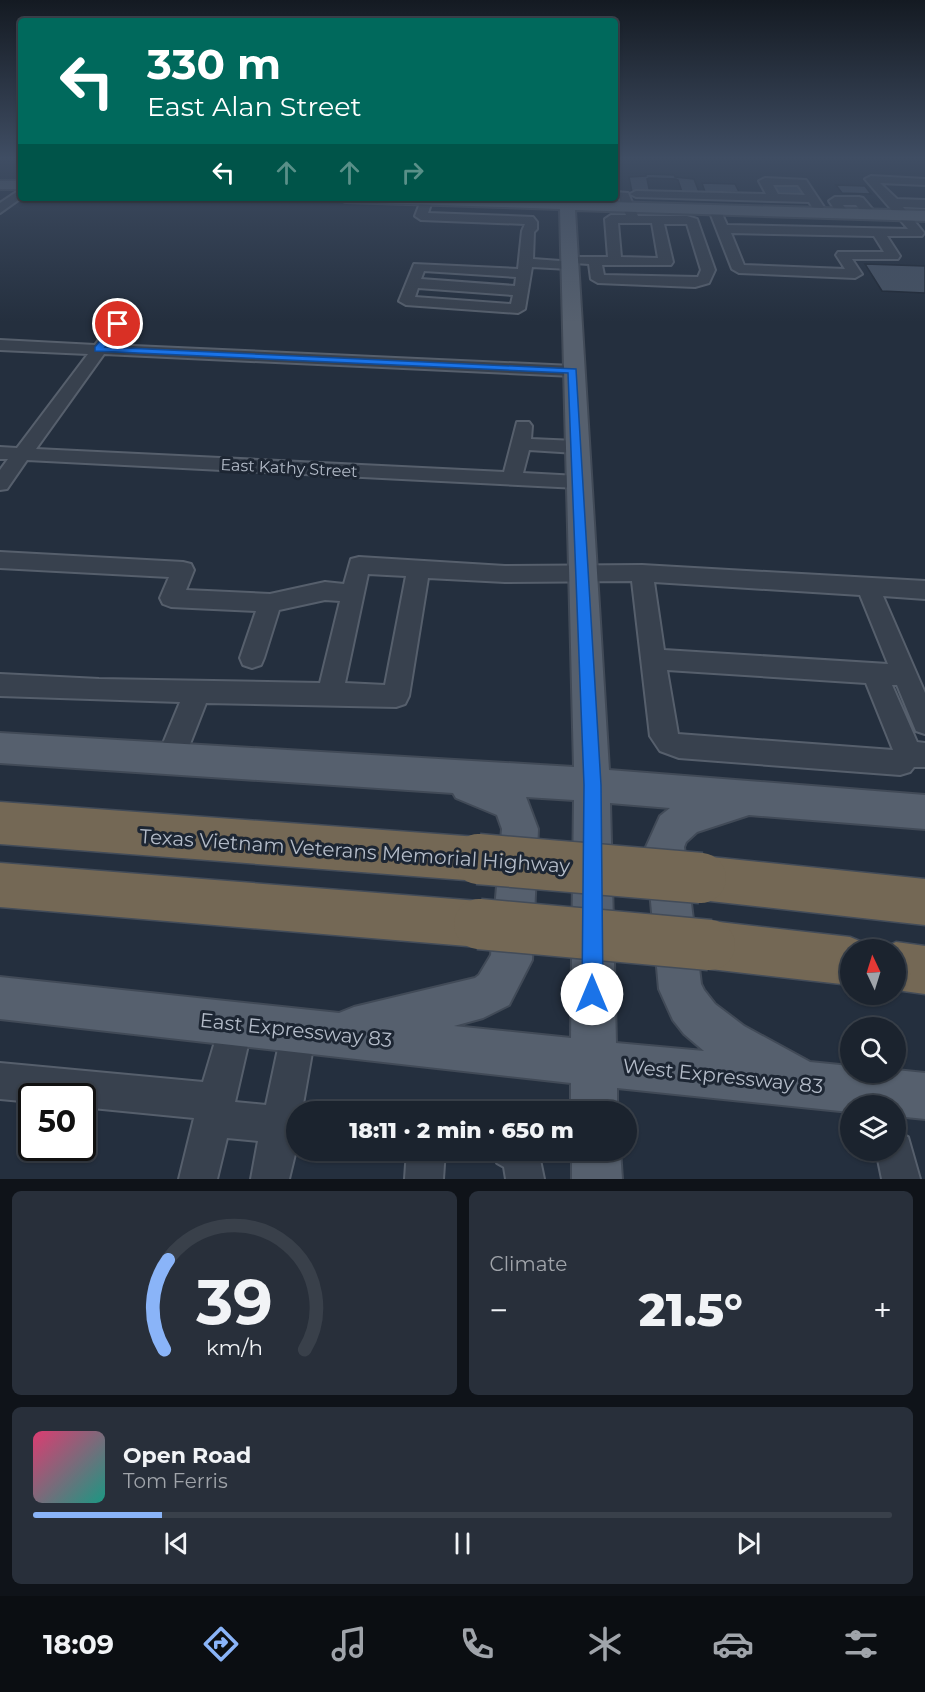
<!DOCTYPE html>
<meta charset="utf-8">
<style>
:root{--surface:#1b232e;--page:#282f3a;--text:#f1f3f6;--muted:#a0a4aa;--line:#39404a;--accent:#8ab4f8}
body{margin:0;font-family:Montserrat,sans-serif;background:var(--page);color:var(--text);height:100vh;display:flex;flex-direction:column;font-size:22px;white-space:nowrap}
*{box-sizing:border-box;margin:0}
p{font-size:20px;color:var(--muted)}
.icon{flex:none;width:33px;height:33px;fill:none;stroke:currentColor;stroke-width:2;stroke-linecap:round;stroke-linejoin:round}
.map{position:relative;height:1179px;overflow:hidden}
.drawer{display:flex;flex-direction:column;gap:12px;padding:12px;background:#0f1319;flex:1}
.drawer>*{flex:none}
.hud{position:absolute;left:18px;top:18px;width:600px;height:183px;border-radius:6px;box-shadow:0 2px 4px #0004,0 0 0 2px var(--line);background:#00695c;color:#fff;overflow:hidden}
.needle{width:39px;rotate:356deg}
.controls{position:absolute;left:840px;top:939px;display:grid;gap:12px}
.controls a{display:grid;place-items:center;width:66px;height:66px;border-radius:50%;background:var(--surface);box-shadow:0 2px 4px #0004,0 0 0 2px var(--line);font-size:30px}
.speed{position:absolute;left:18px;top:1083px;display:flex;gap:12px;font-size:30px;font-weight:700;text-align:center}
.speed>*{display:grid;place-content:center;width:78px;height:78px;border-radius:50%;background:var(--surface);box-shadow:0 2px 4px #0004,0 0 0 2px var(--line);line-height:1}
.speed .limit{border:3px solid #111;border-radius:9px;background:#fff;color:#111}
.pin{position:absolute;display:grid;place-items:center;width:51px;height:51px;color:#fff;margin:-26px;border:3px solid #fff;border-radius:50%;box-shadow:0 2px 6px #0007}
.me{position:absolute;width:66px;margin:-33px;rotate:0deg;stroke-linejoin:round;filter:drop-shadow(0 0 4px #0008)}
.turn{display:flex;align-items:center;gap:21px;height:126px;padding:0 30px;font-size:27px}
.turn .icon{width:78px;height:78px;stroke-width:2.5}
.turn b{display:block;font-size:42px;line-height:51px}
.lanes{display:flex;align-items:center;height:57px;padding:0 30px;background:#0003;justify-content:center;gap:30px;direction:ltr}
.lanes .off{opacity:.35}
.big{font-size:45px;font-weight:800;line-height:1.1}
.drawer .card{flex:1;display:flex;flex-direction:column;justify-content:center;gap:9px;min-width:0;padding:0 21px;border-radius:9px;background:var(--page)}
.drawer .dial{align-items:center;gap:0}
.dial svg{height:156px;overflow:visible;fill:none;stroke:var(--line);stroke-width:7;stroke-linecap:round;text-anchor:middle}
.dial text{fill:var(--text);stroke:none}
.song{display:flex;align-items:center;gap:18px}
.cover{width:72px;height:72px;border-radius:9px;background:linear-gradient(135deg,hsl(340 70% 55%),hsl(170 70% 35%))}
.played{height:6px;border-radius:3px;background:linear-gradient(90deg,var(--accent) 15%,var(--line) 15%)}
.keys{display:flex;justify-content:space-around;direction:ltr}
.heat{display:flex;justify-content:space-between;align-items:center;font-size:33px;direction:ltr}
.drawer .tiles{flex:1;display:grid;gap:12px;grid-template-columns:1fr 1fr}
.card:last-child{grid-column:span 2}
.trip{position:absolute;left:286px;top:1101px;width:351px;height:60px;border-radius:30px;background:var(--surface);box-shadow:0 2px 4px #0004,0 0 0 2px var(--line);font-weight:800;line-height:60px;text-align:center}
.menu{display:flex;height:96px;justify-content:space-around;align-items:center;background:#0b0e12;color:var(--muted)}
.menu .icon{width:42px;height:42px}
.menu .on{color:var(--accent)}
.menu b{font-size:27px;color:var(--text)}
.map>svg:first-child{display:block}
</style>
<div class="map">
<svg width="925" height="1179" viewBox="0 0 925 1179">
<rect width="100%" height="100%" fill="#242f3e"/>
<g fill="#455162" stroke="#1f2835" stroke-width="1.5">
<polygon points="646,174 674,175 675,177 694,179 699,192 682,192 678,180 676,179 649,178 647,179 650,193 632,192 629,177 646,176"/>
<polygon points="702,183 735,184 739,192 705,192"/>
<polygon points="771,185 801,186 807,194 776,193"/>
<polygon points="836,185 865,186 871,194 842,193"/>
<polygon points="865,264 925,266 925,293 882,291"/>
</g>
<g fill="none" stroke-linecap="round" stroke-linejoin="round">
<polyline stroke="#3a4453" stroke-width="12" stroke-dasharray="12 6" stroke-linecap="butt" points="616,192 617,189"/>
<g stroke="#565f6c" stroke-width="4">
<g id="minor">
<path d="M 871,176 L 925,179 L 925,185 L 880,183 L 897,199 L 925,200 L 925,208 L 903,207 L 924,233 L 922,236 L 887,236 L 900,256 L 898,259 L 852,259 L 862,274 L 855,278 L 739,273 L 732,269 L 709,210 L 711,207 L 719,207 L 727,225 L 908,229 L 865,179 ZM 731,233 L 874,236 L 884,252 L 838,252 L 836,255 L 845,269 L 744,265 Z"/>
<path d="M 765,178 L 806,180 L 824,207 L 818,211 L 814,210 L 809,202 L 636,197 L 630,194 L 636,191 L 766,194 L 759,181 ZM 773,185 L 798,185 L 805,195 L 778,194 Z"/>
<polygon points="21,189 21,198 0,213 0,203"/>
<path d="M 615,192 L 628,193 L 638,216 L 687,216 L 697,219 L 715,270 L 709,283 L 695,287 L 598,283 L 591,279 L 589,264 L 574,263 L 574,268 L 569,269 L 532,267 L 525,309 L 518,313 L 406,305 L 399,301 L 414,264 L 518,269 L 522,231 L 525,224 L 421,220 L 415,216 L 422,198 L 428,198 L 432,201 L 428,213 L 533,217 L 537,222 L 537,229 L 534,232 L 533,259 L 574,262 L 574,257 L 608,257 L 605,219 L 611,215 L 626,215 L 619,198 L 613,198 L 615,198 ZM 618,223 L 652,223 L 658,258 L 621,257 ZM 664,224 L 687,224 L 701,270 L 698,277 L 604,275 L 602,265 L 671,265 L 673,262 ZM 424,271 L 516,277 L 515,286 L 421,279 ZM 418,288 L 513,295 L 511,304 L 415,297 Z"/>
<polygon points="859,197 863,198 874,211 874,217 866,217 856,205 843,205 850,214 848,217 840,217 829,201 835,197"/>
<polygon points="128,307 135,311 111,345 573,366 581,371 573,376 104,354 36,449 504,472 517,422 529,422 532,426 531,439 576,441 583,443 585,447 583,451 576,453 529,450 523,473 578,476 585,477 588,482 585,487 578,488 27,460 7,489 0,490 0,470 8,459 0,459 0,447 17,448 88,354 0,350 0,340 95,345 123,308"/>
<path d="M 0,552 L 183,562 L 191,564 L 194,570 L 186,590 L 270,594 L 325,582 L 344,584 L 351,559 L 359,557 L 505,566 L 642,565 L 925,581 L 925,599 L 883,596 L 925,693 L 925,734 L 916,731 L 897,685 L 892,685 L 917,742 L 925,743 L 925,767 L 914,767 L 910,772 L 900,775 L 679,758 L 660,751 L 650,736 L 632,581 L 505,582 L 428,578 L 409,696 L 405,704 L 396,707 L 206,703 L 181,767 L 171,770 L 161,767 L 157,758 L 180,702 L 0,696 L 0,674 L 99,679 L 320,683 L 340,601 L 325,600 L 279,610 L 264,658 L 261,665 L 252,668 L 243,665 L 240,658 L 256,611 L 171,607 L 163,604 L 160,598 L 169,577 L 0,568 ZM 368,574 L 406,576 L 385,685 L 345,683 ZM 654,582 L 860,595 L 888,664 L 664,650 ZM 667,670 L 866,683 L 893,750 L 678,734 Z"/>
<polygon points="236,1006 248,1011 253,1023 235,1102 266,1105 282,1030 287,1018 299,1013 311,1018 316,1030 302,1110 305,1112 297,1112 297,1146 289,1179 251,1179 258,1141 227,1138 217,1179 179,1179 194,1118 82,1107 82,1096 32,1096 32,1102 0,1099 0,1063 203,1082 224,1011"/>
<polygon points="896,1131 908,1137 920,1179 882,1179 876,1150 896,1150"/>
<polygon points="407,1150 445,1150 443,1179 405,1179"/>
<polygon points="491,1150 538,1150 544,1179 506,1179 504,1167 497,1163"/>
</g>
</g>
<g stroke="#414a57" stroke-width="4">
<g id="major">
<rect x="0" y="181" width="21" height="8"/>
<path d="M 338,198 L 560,200 L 560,198 L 574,198 L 575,201 L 925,211 L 925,221 L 575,210 L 609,770 L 925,795 L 925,829 L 749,815 L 697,832 L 686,842 L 684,847 L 701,984 L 704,990 L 715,1004 L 744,1026 L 810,1062 L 850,1066 L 850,1072 L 896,1072 L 896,1070 L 925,1073 L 925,1119 L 896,1116 L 896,1106 L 850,1106 L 850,1112 L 617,1088 L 617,1112 L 571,1112 L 571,1083 L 0,1019 L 0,977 L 339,1013 L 354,1007 L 475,978 L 479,975 L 491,955 L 502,829 L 497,815 L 456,798 L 453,793 L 0,763 L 0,733 L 574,767 L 560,209 L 345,202 ZM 526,797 L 574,800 L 571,1038 L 454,1026 L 483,1018 L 509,1005 L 532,960 L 538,829 ZM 610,803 L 670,808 L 660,816 L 646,847 L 659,989 L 673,1020 L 684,1034 L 704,1051 L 616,1043 Z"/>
<polygon points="572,1150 620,1150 622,1179 572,1179"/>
</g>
</g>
<g stroke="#434c59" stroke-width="3">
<g id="highway">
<polygon points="0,802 478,837 494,843 500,859 494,875 478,881 0,844"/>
<polygon points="701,856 925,879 925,925 701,900 685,894 679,878 685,862"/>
<polygon points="0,863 479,901 495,908 502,924 495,940 479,947 0,907"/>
<polygon points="710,921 850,937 867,944 869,950 850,950 850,985 710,969 693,962 686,945 693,928"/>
<polygon points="896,942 925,946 925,994 896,990 896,950 879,950"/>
</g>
</g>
<use href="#minor" fill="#38414e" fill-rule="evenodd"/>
<use href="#major" fill="#56606e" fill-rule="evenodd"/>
<use href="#highway" fill="#746855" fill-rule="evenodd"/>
<g stroke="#434c59" stroke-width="53" stroke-linecap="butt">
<g id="highway-bridge">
<polyline points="478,859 701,878"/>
<polyline points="479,924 710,945"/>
</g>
</g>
<use href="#highway-bridge" stroke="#746855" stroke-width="50"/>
</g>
<linearGradient id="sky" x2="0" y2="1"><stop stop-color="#141a22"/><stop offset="0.49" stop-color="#3f4d63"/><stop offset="1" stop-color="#3f4d63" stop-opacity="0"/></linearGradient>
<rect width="925" height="322" fill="url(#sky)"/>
<polygon fill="#1a73e8" stroke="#114b97" stroke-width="1.5" points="118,321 123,324 105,347 576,369 601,785 603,994 600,1001 592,1004 585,1001 582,994 584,785 568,373 95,351 95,347 115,322"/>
<g text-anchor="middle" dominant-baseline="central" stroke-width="6" stroke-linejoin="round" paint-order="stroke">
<g font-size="16" fill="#b4bcc9" stroke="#1d2633">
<text transform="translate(289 468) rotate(3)">East Kathy Street</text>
</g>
<g font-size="20" fill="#b4bcc9" stroke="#1d2633">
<text transform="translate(355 851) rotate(4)">Texas Vietnam Veterans Memorial Highway</text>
<text transform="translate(296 1030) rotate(6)">East Expressway 83</text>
<text transform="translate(723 1076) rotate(6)">West Expressway 83</text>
</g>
</g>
</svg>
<div class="controls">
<a><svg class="needle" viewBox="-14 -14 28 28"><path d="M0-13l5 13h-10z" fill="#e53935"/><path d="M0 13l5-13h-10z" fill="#a0a4aa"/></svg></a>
<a><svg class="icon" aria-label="search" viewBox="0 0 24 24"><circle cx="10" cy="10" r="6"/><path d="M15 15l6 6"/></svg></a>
<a><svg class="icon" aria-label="layers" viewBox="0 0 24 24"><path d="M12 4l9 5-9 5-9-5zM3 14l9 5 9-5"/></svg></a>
</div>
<div class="speed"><div class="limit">50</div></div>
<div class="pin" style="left:118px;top:324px;background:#d93025"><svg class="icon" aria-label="arrive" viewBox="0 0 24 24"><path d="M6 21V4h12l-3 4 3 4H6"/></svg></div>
<svg class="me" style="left:592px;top:994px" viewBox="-20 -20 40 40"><circle r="19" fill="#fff"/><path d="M0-13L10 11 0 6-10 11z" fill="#1a73e8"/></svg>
<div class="trip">18:11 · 2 min · 650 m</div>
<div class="hud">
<div class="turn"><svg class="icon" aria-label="left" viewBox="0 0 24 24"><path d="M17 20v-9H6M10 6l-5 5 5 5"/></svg><div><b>330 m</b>East Alan Street</div></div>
<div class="lanes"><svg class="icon" aria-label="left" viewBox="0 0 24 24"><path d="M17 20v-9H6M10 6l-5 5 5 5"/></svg><svg class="icon off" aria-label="ahead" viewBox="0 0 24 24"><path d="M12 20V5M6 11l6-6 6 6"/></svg><svg class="icon off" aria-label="ahead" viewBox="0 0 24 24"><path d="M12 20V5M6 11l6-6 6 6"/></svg><svg class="icon off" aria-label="right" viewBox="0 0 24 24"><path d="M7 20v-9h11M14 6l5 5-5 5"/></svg></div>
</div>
</div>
<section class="drawer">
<div class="tiles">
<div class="card dial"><svg viewBox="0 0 100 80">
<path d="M14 69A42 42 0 1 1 86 69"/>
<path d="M14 69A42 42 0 0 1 16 23" stroke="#8ab4f8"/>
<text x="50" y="56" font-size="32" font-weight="700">39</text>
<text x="50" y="72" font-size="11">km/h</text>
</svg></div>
<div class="card"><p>Climate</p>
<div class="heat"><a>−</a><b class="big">21.5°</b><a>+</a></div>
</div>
<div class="card">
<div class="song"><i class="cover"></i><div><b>Open Road</b><p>Tom Ferris</p></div></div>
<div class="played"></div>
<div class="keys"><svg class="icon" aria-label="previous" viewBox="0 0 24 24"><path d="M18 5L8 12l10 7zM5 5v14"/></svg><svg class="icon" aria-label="pause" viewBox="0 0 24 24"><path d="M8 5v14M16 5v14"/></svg><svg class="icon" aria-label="next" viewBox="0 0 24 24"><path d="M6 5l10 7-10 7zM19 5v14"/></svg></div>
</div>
</div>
</section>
<nav class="menu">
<b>18:09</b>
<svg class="icon on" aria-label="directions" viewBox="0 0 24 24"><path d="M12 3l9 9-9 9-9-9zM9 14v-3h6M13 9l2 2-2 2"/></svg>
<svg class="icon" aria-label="music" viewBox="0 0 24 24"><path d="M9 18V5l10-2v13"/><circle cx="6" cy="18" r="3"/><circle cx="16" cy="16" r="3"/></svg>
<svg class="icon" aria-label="phone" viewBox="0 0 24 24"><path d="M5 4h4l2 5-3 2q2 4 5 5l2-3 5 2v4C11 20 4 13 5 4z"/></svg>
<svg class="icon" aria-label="climate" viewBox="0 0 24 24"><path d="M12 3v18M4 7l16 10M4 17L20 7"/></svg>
<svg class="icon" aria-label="car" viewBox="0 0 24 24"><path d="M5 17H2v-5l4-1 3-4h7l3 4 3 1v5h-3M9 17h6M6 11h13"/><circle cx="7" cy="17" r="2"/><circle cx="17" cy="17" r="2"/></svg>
<svg class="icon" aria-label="filters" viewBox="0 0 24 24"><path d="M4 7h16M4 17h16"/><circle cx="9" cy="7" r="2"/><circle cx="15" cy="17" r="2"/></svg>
</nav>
